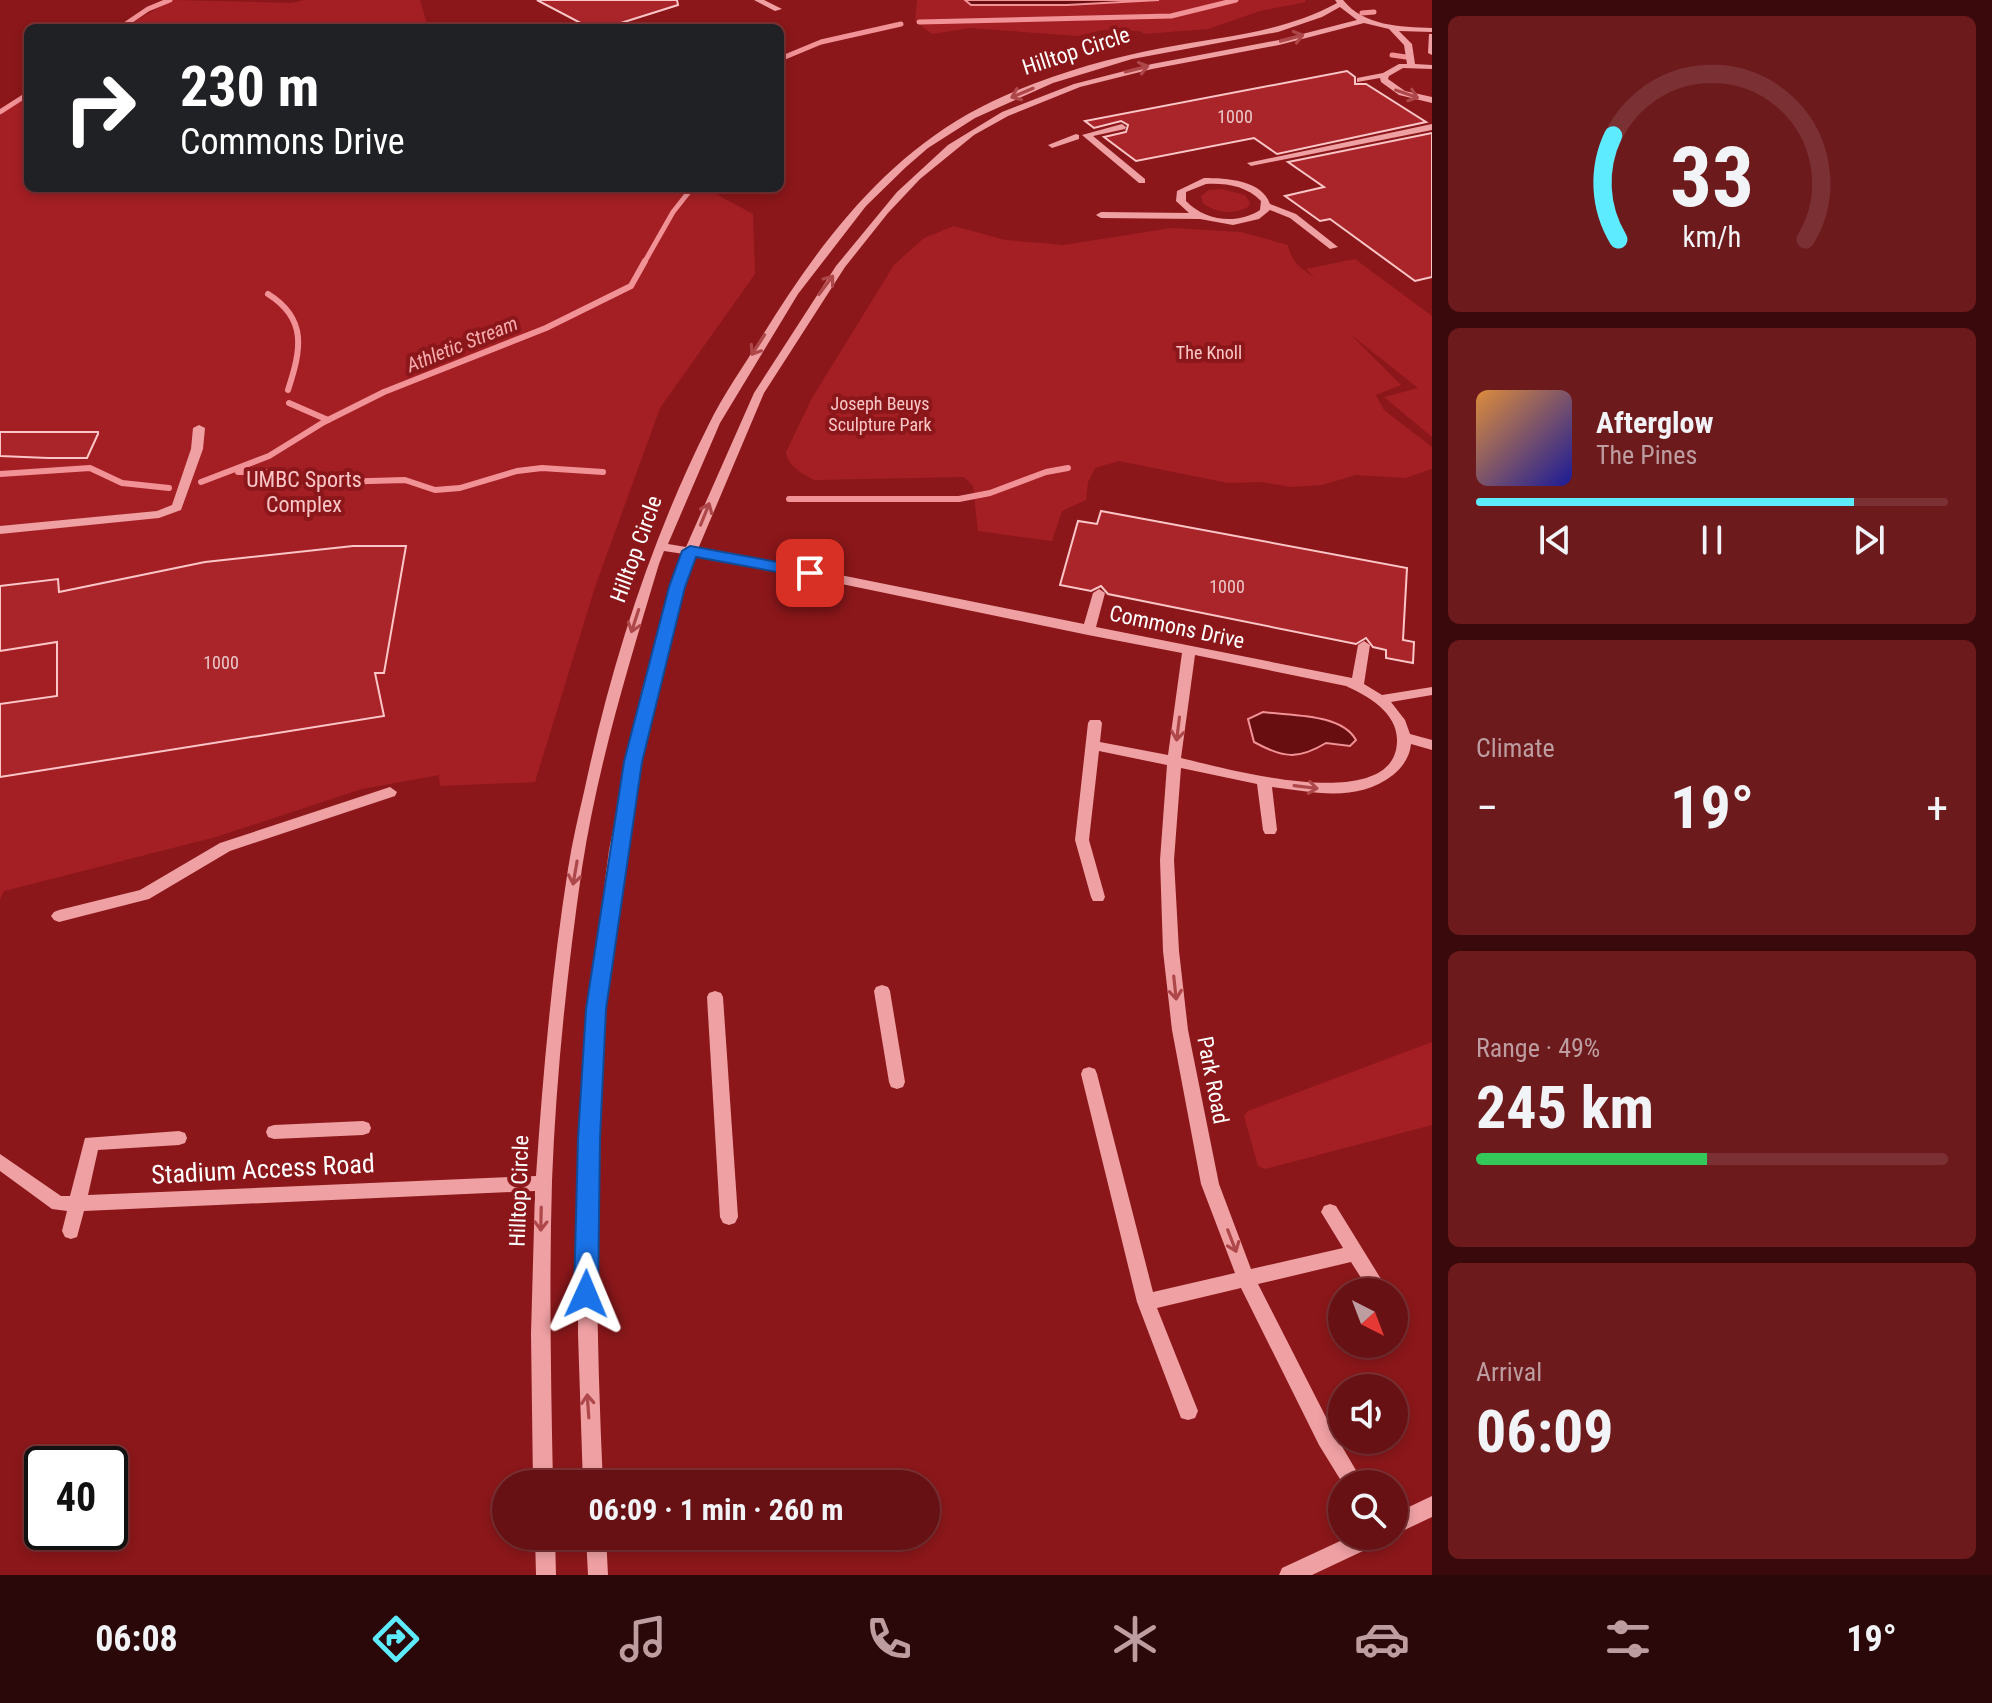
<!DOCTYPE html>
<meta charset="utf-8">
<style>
:root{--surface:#681114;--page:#6d1a1d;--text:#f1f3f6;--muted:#bd9da0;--line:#7b3134;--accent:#5debff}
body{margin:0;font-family:"Roboto Condensed",sans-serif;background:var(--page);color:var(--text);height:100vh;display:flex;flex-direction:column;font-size:30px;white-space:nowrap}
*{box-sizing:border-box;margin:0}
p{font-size:26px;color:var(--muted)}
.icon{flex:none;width:44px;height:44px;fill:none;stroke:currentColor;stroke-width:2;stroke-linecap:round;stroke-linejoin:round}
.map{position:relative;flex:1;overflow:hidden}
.details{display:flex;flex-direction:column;gap:16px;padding:16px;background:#39090b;width:560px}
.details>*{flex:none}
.hud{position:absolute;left:24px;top:24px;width:760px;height:168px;border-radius:12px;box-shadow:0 4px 12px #0003,0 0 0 2px var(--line);background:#202124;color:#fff;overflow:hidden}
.needle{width:52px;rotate:138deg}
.fabs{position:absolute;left:1328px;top:1278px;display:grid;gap:16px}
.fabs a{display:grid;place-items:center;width:80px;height:80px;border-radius:50%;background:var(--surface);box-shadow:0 4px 12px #0003,0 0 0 2px var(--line);font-size:40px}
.speed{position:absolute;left:24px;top:1446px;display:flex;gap:16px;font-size:40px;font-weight:700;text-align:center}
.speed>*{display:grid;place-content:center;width:104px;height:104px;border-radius:50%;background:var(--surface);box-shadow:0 4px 12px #0003,0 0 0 2px var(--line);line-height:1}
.speed .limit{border:4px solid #111;border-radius:12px;background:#fff;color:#111}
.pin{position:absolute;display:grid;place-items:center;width:68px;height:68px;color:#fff;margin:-34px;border-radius:16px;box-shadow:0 4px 12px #0006}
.me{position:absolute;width:88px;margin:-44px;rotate:1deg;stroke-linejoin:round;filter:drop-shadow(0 0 6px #0008)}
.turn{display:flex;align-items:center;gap:28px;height:168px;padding:0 24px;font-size:36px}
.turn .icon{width:104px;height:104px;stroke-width:2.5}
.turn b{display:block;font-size:56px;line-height:68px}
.big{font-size:60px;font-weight:700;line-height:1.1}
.details .tile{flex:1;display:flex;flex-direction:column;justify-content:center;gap:12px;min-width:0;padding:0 28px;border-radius:12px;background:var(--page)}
.details .dial{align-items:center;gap:0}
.dial svg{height:208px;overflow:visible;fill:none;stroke:var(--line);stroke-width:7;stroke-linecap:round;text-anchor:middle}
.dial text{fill:var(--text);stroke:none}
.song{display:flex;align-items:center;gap:24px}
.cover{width:96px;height:96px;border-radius:12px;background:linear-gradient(135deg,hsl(30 70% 55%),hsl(240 70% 35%))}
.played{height:8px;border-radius:4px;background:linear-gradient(90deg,var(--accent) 80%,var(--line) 80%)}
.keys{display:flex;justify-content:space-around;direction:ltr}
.heat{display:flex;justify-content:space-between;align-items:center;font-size:44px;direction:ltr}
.charge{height:12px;border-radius:6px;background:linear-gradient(90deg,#34c759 49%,var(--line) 0)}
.trip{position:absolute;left:492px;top:1470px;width:448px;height:80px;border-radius:40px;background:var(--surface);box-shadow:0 4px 12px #0003,0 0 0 2px var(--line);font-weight:700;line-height:80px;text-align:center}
.dock{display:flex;height:128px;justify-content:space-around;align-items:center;background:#2a0708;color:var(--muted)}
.dock .icon{width:56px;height:56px}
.dock .current{color:var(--accent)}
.dock b{font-size:36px;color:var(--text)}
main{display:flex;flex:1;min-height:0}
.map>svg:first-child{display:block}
</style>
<main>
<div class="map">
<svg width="1432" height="1575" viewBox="0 0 1432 1575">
<rect width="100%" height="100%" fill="#8b171a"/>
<g fill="#a41f24">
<polygon points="172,0 292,3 304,0 420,0 428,28 123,28"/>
<polygon points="917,0 1305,0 1306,2 1260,11 1208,29 1144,34 1140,31 1102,30 1078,36 970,28 932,34 915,21"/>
<polygon points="28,94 28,188 705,188 753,214 755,274 660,408 595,587 535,782 440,786 439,775 362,789 216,837 4,891 0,900 0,112"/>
<path d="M 1222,189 L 1245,195 L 1250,203 L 1248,207 C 1233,215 1216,213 1203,203 L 1201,196 L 1209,190 Z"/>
<path d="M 954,226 L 1005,240 L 1064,245 L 1171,228 L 1241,232 L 1288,245 C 1291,261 1300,268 1315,278 L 1306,269 L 1355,259 L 1432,316 L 1432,437 L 1384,397 L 1418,388 L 1350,334 L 1401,385 L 1376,395 L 1384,410 L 1432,447 L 1432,469 L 1405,478 L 1356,475 L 1322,485 L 1291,487 L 1261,482 L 1228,483 L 1119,461 L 1095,468 L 1088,482 L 1086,500 L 1062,511 L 1052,541 L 978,531 L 973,486 L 964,477 L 814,480 C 802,473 788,467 786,452 L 812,398 L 894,265 L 924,238 Z"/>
<polygon points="1432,1042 1432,1125 1265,1169 1258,1166 1244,1116 1248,1111"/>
</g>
<g fill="#680e10" stroke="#f19297" stroke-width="2">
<polygon points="965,0 1159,0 1067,5 971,5"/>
<path d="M 1263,712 C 1291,716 1341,713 1356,740 L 1350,746 L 1326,743 C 1298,760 1283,758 1254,742 L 1248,719 Z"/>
</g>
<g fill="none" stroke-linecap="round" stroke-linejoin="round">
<g stroke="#f19297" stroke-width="5">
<polyline points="1362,13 1374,12"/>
<polyline points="919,22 1171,16 1236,0"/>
<polyline points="120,28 148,9 170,0"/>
<polyline points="1392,55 1406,57"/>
<polyline points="780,59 821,42 901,24"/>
<polyline points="0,112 28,94"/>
<polyline points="644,263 673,212 692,188"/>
</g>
<g stroke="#f19297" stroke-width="6">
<path d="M 268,294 C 308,319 301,350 288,390"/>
<polyline points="289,403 328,420"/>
<polyline points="238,472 267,472 300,483 405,480 435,490 460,488 517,471 542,468 603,472"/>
<polyline points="0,474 90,468 122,483 169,488"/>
<polyline points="201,482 269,456 324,422 384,392 546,328 631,286 645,261"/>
<polyline points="789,499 959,499 990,493 1046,472 1068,468"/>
</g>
</g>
<g fill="#aa252a" stroke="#fbc6c8" stroke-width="2">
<polygon points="537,0 677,0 678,5 605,28 590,28"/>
<polygon points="1347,71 1355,77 1355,84 1366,84 1426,122 1277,154 1254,138 1136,161 1104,137 1126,132 1128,125 1121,121 1094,128 1085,121"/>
<polygon points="1432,133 1432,277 1415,281 1330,219 1320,221 1285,196 1324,187 1288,162"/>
<polygon points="0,432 98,432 98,434 87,458 48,458 0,456"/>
<polygon points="1101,511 1407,568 1403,640 1414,642 1413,663 1386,658 1386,650 1373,647 1366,638 1356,644 1108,594 1101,586 1091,591 1060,585 1078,521 1097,524"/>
<polygon points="353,546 406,546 384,673 375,673 384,716 0,777 0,704 57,696 57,642 0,651 0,586 58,579 59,592 205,562"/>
</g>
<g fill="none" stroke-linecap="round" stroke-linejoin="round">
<g fill="#efa0a3" fill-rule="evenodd">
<polygon points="754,0 764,0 782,9 775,11"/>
<path d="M 1335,0 L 1343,0 C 1364,26 1400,27 1432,28 L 1432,32 L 1399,31 L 1412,44 L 1415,64 L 1432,65 L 1432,69 L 1403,68 L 1389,76 L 1388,79 L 1405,91 L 1432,97 L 1432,103 L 1399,95 L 1381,82 L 1380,78 L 1357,82 L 1357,78 L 1383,73 L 1399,64 L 1407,64 L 1404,45 L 1389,29 L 1364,23 L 1279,45 L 1152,69 L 1080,87 L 1008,116 L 974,135 L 920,179 L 888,213 L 845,267 L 764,393 L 698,549 L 731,553 L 1084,624 L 1093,593 L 1099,589 L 1105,593 L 1096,627 L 1352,678 L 1358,645 L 1364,641 L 1370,645 L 1364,684 L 1382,695 L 1432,687 L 1432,695 L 1391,702 L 1405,720 L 1410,734 L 1432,740 L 1432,750 L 1411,744 C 1410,756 1403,767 1393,775 C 1358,803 1312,792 1272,787 L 1277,830 L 1275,834 L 1265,834 L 1263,830 L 1257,784 L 1181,768 L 1174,860 L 1179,951 L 1188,1030 L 1219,1184 L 1251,1269 L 1343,1248 L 1321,1212 L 1324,1206 L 1330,1204 L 1336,1206 L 1389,1292 L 1370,1292 L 1351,1262 L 1258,1284 L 1333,1431 L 1364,1484 L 1343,1484 L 1319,1445 L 1241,1288 L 1157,1308 L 1198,1411 L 1195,1418 L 1188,1420 L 1181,1418 L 1137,1302 L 1081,1074 L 1083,1069 L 1089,1067 L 1095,1069 L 1097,1074 L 1153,1292 L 1235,1273 L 1201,1184 L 1172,1030 L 1163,951 L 1160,860 L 1167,765 L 1099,751 L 1089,840 L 1105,897 L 1103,901 L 1093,901 L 1091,897 L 1075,840 L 1088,723 L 1090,720 L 1100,720 L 1102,723 L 1100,742 L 1168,755 L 1182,653 L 1088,635 L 731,561 L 695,556 C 682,600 666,644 655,689 C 648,716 644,745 639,772 C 592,1010 592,1243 603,1484 L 583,1484 L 578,1334 L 579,1176 L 588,1013 L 609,850 L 642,689 L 684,554 L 664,551 L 659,564 C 629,664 598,764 582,868 C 567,972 556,1077 552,1181 C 549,1282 551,1383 553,1484 L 533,1484 L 531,1334 L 535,1191 L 84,1211 L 77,1237 L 71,1239 L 65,1237 L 62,1231 L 67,1211 L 52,1209 L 0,1171 L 0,1154 L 61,1196 L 70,1196 L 85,1138 L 179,1131 L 185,1133 L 187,1138 L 185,1143 L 179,1145 L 98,1150 L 88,1195 L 536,1176 C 543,1073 552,971 568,869 C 572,843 578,817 584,792 C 611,665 650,542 708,426 C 723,395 743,367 761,338 C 814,251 878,165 968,114 C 1028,81 1095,61 1162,48 C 1223,36 1282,33 1337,3 ZM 1340,7 L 1357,20 L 1279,40 L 1152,64 L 1074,84 L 1002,112 L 948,145 L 897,192 L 836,266 L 754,393 L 686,547 L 668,544 L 720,423 L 798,294 L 866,206 L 906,167 L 928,148 L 975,118 L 1053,83 L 1132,59 L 1278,32 L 1322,17 ZM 1195,655 L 1346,686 C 1368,696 1398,713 1397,741 C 1396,817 1223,768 1181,758 Z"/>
<polygon points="1429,34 1432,34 1432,55 1428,53"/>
<polygon points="1122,124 1126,127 1125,129 1093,136 1145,179 1145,183 1139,183 1082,135"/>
<polygon points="1432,124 1432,130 1251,166 1247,163"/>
<polygon points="1076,134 1079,135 1079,139 1052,148 1048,145"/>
<path d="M 1204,178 C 1226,178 1262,180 1270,204 L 1296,214 L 1338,247 L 1330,249 L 1290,218 L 1270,210 L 1259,219 L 1233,225 L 1200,219 L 1101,218 L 1096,215 L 1101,212 L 1189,213 L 1176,201 L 1177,191 ZM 1206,184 C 1227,183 1246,186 1261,201 L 1260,210 C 1237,225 1205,221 1186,201 L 1186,192 Z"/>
<polygon points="199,425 205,428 203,449 181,510 159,518 0,534 0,526 157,511 172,505 191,449 193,428"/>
<polygon points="390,787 397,792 395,796 230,851 149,899 59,922 54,920 51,916 54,912 59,910 140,890 220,843"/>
<polygon points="882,985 888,987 890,991 905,1082 903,1087 897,1089 891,1087 889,1082 874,991 876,987"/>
<polygon points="715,991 721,993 723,997 738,1217 735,1223 729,1225 723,1223 720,1217 707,997 709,993"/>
<polygon points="363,1121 369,1123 371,1128 369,1133 363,1135 274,1139 268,1137 266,1132 268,1127 274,1125"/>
<polygon points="1432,1496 1432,1517 1394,1535 1394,1514"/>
<polygon points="535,1536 555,1536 556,1575 536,1575"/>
<polygon points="586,1536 606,1536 608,1575 588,1575"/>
<polygon points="1351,1536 1383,1536 1380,1543 1312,1575 1279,1575 1282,1568"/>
</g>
</g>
<defs><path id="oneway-shaft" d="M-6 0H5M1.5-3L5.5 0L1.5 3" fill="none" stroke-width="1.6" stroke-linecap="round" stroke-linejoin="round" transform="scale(2)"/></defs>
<g stroke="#ae474a">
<use href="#oneway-shaft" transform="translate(1292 38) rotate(-15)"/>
<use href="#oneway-shaft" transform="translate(1137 69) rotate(-14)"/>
<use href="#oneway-shaft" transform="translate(1022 93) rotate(157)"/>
<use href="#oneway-shaft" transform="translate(1407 94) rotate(19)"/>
<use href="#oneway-shaft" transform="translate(826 285) rotate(-53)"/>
<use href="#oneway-shaft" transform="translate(758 345) rotate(123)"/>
<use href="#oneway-shaft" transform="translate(705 514) rotate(-68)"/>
<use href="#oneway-shaft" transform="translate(635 621) rotate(108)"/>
<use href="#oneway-shaft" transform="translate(1178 729) rotate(97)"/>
<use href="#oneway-shaft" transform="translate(1306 787) rotate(7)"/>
<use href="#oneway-shaft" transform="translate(575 873) rotate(100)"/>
<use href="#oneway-shaft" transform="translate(1175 988) rotate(84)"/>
<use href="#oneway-shaft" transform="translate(541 1219) rotate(91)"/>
<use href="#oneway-shaft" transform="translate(1232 1241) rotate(69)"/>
<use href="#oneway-shaft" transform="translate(588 1406) rotate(-94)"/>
</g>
<polygon fill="#1a73e8" stroke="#114b97" stroke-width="2" points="690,546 810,568 818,573 810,578 696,557 685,587 642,762 606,1009 600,1138 598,1294 594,1302 586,1305 577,1302 574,1294 578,1138 586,1009 624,762 669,587 682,551"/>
<g text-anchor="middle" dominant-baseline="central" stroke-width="8" stroke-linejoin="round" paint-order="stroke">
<g font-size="18" fill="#eac8ca">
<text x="1235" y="116">1000</text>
<text x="1227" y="586">1000</text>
<text x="221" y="662">1000</text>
</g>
<g font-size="18" fill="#fbc6c8" stroke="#8b171a">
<text x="1209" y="352">The Knoll</text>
<text x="880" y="403">Joseph Beuys<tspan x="880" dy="21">Sculpture Park</tspan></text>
</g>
<g font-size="20" font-style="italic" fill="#f6acaf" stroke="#8b171a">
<text transform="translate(462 344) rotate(-22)">Athletic Stream</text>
</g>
<g font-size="22" fill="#fff" stroke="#8b171a">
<text transform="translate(1076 51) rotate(-18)">Hilltop Circle</text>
<text transform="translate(636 549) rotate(-70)">Hilltop Circle</text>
<text transform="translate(1177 627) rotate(12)">Commons Drive</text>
<text transform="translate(1213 1080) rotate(79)">Park Road</text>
<text transform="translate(519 1191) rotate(-88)">Hilltop Circle</text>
</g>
<g font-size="22" fill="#fbc6c8" stroke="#8b171a">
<text x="304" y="479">UMBC Sports<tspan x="304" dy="25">Complex</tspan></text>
</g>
<g font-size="26" fill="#fff" stroke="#8b171a">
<text transform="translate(263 1169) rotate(-3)">Stadium Access Road</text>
</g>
</g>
</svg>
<div class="fabs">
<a><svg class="needle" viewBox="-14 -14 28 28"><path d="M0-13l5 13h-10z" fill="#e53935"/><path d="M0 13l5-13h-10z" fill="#bd9da0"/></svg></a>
<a><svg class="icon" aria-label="sound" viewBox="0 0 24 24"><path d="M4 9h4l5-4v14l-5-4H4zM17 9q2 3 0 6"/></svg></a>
<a><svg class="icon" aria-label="search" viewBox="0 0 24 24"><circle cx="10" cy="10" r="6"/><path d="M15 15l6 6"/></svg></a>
</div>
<div class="speed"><div class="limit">40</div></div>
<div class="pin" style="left:810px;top:573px;background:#d93025"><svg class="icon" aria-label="arrive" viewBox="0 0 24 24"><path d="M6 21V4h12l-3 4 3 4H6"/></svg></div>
<svg class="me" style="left:586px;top:1294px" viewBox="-20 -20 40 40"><path d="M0-17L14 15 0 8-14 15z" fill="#1a73e8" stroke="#fff" stroke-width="4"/></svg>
<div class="trip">06:09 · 1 min · 260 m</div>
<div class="hud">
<div class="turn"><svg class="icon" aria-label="right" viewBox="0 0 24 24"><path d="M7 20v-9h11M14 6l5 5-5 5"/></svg><div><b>230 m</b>Commons Drive</div></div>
</div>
</div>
<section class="details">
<div class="tile dial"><svg viewBox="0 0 100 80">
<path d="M14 69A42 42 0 1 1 86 69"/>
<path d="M14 69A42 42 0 0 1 12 29" stroke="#5debff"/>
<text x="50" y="56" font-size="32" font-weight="700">33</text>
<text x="50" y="72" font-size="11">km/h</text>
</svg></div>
<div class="tile">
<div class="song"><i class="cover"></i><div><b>Afterglow</b><p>The Pines</p></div></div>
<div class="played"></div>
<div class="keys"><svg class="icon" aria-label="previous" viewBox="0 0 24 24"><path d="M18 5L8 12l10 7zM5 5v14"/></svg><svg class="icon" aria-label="pause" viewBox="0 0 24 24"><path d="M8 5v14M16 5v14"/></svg><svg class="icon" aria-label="next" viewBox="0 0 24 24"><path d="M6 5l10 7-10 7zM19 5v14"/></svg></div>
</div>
<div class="tile"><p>Climate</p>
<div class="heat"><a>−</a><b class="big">19°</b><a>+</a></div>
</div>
<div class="tile"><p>Range · 49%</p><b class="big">245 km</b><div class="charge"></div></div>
<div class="tile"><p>Arrival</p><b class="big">06:09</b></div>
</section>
</main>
<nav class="dock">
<b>06:08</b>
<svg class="icon current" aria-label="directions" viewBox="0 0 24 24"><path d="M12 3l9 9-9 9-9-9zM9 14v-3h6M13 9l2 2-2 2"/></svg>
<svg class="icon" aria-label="music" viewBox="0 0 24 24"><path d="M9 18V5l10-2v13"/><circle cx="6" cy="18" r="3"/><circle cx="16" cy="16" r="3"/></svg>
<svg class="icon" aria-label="phone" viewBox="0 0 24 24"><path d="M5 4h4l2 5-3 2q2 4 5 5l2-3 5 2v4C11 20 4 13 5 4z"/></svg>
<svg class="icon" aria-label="climate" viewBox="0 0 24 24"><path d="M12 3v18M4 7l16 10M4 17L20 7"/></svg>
<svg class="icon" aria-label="car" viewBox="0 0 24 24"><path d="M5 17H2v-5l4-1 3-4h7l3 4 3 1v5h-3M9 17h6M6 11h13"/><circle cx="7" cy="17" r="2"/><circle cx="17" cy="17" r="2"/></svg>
<svg class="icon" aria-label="filters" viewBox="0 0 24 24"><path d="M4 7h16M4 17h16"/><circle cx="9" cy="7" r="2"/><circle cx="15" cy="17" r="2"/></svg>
<b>19°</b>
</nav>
